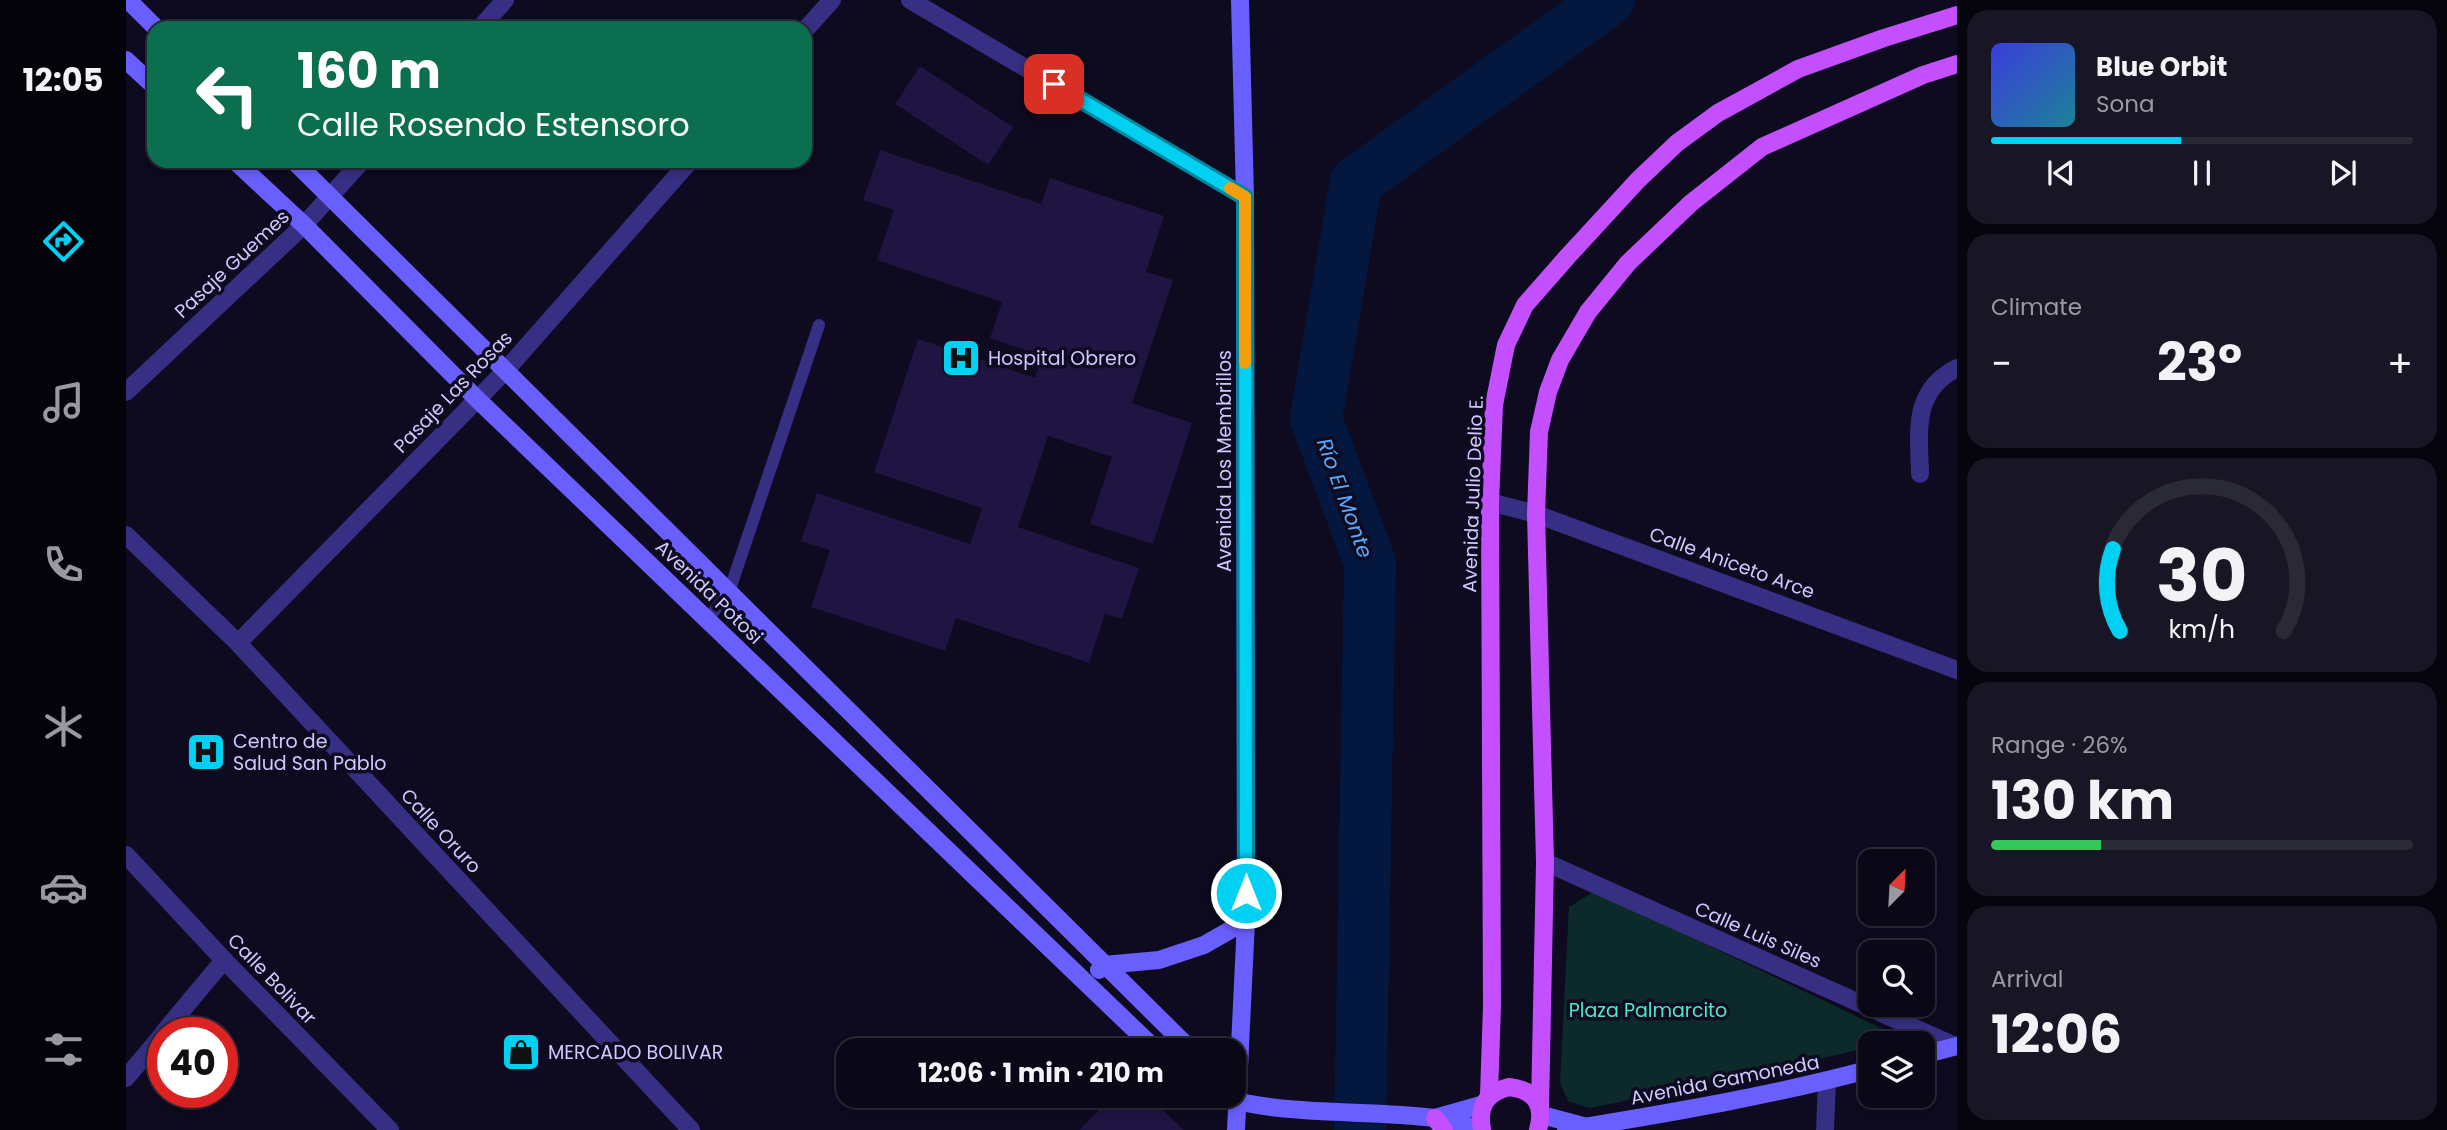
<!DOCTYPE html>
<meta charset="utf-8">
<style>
:root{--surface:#0a0817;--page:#181624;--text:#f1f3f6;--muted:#999aa1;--line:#2a2936;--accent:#00d1f3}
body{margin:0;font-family:Poppins,sans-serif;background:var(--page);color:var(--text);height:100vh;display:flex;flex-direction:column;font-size:26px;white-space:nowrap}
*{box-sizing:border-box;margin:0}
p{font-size:23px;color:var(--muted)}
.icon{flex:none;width:38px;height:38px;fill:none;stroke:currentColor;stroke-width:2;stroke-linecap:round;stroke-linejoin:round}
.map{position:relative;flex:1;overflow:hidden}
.sheet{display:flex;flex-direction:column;gap:10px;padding:10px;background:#06040d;width:490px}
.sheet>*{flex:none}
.guide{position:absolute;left:21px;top:21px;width:665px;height:147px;border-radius:21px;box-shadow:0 4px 10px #0003,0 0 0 2px var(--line);background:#0b6e4f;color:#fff;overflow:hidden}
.needle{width:46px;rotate:24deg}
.buttons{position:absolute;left:1732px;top:849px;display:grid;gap:14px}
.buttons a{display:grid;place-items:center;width:77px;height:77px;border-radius:14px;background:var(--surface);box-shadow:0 4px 10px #0003,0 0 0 2px var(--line);font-size:35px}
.speed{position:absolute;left:21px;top:1017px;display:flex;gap:14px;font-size:35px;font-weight:700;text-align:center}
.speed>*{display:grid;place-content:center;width:91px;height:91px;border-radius:50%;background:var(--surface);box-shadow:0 4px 10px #0003,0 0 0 2px var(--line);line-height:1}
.speed .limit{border:10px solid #d22;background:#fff;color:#111}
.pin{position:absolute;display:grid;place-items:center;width:60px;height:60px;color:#fff;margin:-30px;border-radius:14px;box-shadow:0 4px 10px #0006}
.me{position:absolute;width:77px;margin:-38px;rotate:0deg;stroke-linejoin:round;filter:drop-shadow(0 0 5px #0008)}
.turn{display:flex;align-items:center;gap:24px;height:147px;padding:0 35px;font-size:32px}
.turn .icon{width:91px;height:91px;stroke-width:2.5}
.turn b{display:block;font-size:49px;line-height:60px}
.big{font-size:52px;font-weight:700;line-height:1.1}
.sheet .widget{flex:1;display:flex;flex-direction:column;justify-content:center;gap:10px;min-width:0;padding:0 24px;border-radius:21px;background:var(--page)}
.sheet .dial{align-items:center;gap:0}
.dial svg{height:182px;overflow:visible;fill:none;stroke:var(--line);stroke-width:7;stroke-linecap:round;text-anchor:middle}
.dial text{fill:var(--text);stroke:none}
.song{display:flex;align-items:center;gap:21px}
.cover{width:84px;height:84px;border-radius:10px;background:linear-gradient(135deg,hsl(240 70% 55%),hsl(190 70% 35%))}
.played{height:7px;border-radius:4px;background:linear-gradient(90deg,var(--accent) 45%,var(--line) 45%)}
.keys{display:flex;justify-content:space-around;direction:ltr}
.heat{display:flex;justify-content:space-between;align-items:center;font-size:38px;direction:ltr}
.charge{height:10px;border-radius:5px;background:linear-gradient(90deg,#34c759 26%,var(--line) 0)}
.trip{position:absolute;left:710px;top:1038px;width:410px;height:70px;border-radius:21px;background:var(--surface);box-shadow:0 4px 10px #0003,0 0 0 2px var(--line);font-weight:700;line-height:70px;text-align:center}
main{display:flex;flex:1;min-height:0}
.dock{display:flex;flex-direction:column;width:126px;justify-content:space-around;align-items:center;background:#040309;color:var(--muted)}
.dock .icon{width:49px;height:49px}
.dock .active{color:var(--accent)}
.dock b{font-size:32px;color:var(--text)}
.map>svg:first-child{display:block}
</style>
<main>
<nav class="dock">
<b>12:05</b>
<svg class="icon active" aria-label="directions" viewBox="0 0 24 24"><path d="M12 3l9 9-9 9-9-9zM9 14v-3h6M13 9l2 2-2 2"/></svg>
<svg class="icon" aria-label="music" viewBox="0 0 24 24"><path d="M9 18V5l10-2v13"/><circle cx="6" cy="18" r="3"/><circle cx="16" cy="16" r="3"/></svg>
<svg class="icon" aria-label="phone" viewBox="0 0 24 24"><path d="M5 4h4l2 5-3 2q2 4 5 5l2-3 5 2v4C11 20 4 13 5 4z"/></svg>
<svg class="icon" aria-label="climate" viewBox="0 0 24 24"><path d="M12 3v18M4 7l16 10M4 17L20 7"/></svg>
<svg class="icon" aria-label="car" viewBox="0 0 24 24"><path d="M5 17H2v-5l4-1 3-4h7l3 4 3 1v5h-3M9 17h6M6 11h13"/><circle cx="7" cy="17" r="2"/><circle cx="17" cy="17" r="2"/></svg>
<svg class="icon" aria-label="filters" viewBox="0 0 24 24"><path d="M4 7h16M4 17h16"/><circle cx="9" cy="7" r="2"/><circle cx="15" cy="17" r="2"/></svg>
</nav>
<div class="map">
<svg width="1831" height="1130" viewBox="0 0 1831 1130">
<rect width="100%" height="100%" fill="#0e0a1f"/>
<polygon fill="#0c2a2a" points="1469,891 1757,1029 1758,1043 1745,1043 1745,1047 1603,1080 1463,1108 1442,1101 1434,1083 1443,907"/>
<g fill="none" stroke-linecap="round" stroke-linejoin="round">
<polyline stroke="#04173e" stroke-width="52" points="1234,1130 1244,563 1190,419 1230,182 1483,0"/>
</g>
<g fill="#1f1442">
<polygon points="794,66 887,127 862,165 769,104"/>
<polygon points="754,150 915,204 924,178 1038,216 1020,272 1047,280 1006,403 1066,423 1027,544 964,524 986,457 922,436 892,527 1013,568 996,619 979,614 963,663 830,618 819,651 685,607 704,550 675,541 691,493 844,544 856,508 748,472 792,339 909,378 916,356 864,338 876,302 751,260 768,210 737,200"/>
<polygon points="986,1096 1023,1096 1057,1130 954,1130"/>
</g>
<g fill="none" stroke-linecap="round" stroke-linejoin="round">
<polyline stroke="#362f83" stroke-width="12" points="581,620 603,592 693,325"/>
<g stroke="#362f83" stroke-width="18">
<polyline points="784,0 1119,197"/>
<polyline points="354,28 379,0"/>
<polyline points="679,30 706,0"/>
<polyline points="0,392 178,225 236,161"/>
<path d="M 1794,474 C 1793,430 1786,391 1831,368"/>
<polyline points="1364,502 1410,514 1831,670"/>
<polyline points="0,535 112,643 565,1130"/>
<polyline points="112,643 379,371 564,161"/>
<polyline points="0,855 98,960 264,1130"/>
<polyline points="1419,862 1829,1046"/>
<polyline points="38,1032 98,960"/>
<polyline points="0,1078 37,1034"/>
<polyline points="1699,1130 1701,1081"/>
</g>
<g stroke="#695fff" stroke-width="18">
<polyline points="2,0 30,28"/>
<polyline points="0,60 28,86"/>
<polyline points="109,161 178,225 351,399 1030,1050"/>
<polyline points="168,161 1065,1050"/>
<polyline points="973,970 978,965 1033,960 1078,945 1120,921"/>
<polyline points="1797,1055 1831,1046"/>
<path d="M 1091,1096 C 1161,1117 1237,1109 1309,1118 C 1324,1120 1340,1126 1356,1130"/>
<polyline points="1416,1115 1457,1126"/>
<polyline points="1309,1118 1355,1105"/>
<polyline points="1110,1130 1120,921 1119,197 1114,0"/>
<path d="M 1440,1130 C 1542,1113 1645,1096 1745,1069"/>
</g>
<g stroke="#c44fff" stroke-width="18">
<polyline points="1363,1095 1366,1006 1364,502 1368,405 1380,345 1399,305 1442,256 1512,180 1551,143 1592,113 1672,69 1758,38 1831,15"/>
<polyline points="1414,1107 1419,862 1410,514 1413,432 1422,392 1434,360 1462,312 1502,263 1565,203 1636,147 1797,75 1831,64"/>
<polyline points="1309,1118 1318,1130"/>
<path d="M 1356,1130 C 1352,1107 1359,1093 1383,1087 C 1409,1090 1419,1105 1412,1130"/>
</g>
</g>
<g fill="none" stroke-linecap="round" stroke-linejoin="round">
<g stroke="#00889e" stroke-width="18">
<polyline id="route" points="928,84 1119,197 1120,893"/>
</g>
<use href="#route" stroke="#00d1f3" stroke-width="12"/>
<polyline stroke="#f59e0b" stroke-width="12" points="1104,188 1119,197 1119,363"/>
</g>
<defs>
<g id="hospital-square" transform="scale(2.0125)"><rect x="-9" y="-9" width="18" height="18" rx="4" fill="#00d1f3" stroke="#0e0a1f"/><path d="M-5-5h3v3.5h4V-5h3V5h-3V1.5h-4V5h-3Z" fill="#111"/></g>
<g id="shop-square" transform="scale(2.0125)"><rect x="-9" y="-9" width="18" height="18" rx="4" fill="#00d1f3" stroke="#0e0a1f"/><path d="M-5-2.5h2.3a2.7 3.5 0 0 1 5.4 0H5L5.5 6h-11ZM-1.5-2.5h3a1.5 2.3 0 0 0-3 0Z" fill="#111"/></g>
</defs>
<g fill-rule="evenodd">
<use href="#hospital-square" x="835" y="358"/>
<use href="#hospital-square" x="80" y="752"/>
<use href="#shop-square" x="395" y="1052"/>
</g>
<g text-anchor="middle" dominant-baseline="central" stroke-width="7" stroke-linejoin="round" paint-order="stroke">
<g font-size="19" fill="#d0c8ff" stroke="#0e0a1f">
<text transform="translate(106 264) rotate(-43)">Pasaje Guemes</text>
<text transform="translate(327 392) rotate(-46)">Pasaje Las Rosas</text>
<text transform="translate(1098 461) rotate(-90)">Avenida Los Membrillos</text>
<text transform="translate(1347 494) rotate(-88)">Avenida Julio Delio E.</text>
<text transform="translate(1606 563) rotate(20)">Calle Aniceto Arce</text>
<text transform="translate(583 592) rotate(44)">Avenida Potosi</text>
<text transform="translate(315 831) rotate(47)">Calle Oruro</text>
<text transform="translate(1632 935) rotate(24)">Calle Luis Siles</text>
<text transform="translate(146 979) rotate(46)">Calle Bolivar</text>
<text transform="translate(1599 1080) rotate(-11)">Avenida Gamoneda</text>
</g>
<g font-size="19" fill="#d0c8ff" stroke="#0e0a1f" text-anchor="start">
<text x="862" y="358">Hospital Obrero</text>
<text x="107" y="741">Centro de<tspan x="107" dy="22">Salud San Pablo</tspan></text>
<text x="422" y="1052">MERCADO BOLIVAR</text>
</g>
<g font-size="19" fill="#47ecc9" stroke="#0e0a1f">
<text x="1522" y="1010">Plaza Palmarcito</text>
</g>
<g font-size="21" font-style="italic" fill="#56aaff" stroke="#0e0a1f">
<text transform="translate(1219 498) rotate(70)">Río El Monte</text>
</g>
</g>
</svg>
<div class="buttons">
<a><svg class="needle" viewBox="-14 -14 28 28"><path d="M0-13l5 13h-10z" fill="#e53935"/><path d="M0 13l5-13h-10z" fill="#999aa1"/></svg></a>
<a><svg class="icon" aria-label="search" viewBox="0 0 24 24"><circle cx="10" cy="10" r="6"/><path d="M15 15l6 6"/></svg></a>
<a><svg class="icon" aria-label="layers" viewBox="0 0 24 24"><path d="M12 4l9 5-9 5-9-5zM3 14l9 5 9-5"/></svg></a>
</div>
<div class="speed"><div class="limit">40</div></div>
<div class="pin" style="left:928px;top:84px;background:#d93025"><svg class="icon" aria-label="arrive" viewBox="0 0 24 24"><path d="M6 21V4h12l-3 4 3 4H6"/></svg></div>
<svg class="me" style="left:1120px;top:893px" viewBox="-20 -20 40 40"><circle r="17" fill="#00d1f3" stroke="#fff" stroke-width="3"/><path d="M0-11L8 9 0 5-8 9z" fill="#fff"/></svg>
<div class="trip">12:06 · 1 min · 210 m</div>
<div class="guide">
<div class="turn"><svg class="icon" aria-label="left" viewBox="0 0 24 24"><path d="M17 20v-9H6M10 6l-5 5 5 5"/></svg><div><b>160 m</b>Calle Rosendo Estensoro</div></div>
</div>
</div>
<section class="sheet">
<div class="widget">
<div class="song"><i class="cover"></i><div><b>Blue Orbit</b><p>Sona</p></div></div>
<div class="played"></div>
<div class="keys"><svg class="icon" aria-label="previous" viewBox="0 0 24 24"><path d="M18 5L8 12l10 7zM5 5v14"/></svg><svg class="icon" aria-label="pause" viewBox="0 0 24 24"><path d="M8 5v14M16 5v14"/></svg><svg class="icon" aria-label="next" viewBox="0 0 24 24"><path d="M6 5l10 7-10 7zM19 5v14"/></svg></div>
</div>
<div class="widget"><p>Climate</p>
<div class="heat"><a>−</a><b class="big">23°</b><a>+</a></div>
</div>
<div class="widget dial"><svg viewBox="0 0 100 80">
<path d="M14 69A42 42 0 1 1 86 69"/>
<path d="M14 69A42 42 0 0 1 11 33" stroke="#00d1f3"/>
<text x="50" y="56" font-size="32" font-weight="700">30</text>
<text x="50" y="72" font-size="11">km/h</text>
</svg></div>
<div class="widget"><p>Range · 26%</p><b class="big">130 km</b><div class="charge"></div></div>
<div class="widget"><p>Arrival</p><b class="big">12:06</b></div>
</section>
</main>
